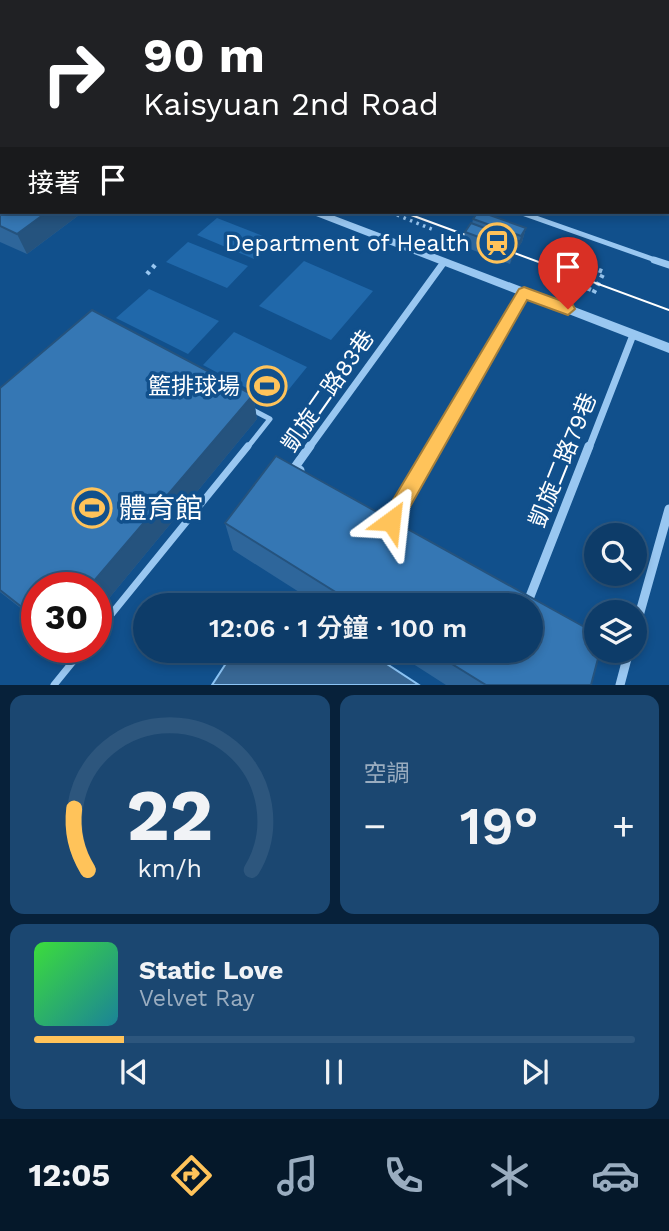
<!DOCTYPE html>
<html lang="zh-TW">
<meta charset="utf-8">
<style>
:root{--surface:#0d3c69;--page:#1b4771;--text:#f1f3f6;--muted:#9aadc0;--line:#2d567d;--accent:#ffc35a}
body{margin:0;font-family:"Work Sans","Noto Sans TC",sans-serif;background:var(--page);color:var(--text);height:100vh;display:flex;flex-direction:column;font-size:26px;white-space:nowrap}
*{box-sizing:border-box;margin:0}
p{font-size:23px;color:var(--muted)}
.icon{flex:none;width:38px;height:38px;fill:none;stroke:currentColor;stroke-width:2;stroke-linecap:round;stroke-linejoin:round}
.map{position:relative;height:685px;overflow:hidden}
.drawer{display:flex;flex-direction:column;gap:10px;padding:10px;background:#07213a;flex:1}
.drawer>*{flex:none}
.hud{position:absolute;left:0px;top:0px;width:670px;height:214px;box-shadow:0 4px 10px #0003,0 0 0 2px var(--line);background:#202124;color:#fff;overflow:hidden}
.controls{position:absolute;left:584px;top:523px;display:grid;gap:14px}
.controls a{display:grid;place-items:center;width:63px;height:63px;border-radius:50%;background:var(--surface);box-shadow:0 4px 10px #0003,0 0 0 2px var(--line);font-size:35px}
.speed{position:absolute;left:21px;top:572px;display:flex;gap:14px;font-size:35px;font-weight:700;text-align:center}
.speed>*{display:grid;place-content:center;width:91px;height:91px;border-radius:50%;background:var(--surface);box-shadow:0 4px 10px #0003,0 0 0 2px var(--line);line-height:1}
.speed .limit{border:10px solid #d22;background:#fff;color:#111}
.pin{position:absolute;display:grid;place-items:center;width:60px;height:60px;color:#fff;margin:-72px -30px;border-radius:50% 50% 50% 0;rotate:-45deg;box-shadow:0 0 7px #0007}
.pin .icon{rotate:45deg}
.me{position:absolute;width:77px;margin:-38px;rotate:30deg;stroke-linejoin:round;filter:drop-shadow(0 0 5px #0008)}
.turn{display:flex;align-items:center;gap:24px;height:147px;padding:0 28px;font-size:32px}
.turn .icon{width:91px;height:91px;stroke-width:2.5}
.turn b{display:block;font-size:49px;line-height:60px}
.then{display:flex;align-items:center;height:66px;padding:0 28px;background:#0003;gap:14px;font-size:26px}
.big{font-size:52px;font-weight:600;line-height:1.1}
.drawer .widget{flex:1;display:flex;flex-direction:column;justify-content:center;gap:10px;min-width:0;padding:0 24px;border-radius:14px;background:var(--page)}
.drawer .dial{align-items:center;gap:0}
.dial svg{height:182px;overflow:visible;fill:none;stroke:var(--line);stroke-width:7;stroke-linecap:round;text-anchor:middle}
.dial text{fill:var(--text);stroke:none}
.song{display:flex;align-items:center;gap:21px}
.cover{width:84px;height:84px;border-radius:10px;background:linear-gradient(135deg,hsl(120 70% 55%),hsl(190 70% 35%))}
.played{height:7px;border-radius:4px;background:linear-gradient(90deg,var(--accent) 15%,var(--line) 15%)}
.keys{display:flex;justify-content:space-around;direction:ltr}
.heat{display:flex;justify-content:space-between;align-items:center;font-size:38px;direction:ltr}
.drawer .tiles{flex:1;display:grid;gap:10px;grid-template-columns:1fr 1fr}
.widget:last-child{grid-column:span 2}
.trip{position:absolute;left:133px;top:593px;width:410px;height:70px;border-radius:35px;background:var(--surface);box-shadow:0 4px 10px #0003,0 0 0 2px var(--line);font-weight:600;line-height:70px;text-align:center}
.tabs{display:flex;height:112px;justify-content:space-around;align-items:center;background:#05182a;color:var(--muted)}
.tabs .icon{width:49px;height:49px}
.tabs .current{color:var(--accent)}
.tabs b{font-size:32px;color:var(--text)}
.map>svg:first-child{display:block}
</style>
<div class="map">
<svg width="669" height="685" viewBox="0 0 669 685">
<rect width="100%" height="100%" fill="#11508c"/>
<g fill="#2068aa">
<polygon points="217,218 273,240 254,259 197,235"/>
<polygon points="188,242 248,266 227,288 166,262"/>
<polygon points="304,261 373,291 331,340 259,306"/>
<polygon points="149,289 219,321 188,354 116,318"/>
<polygon points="234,332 307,367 277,404 203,365"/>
</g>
<polygon fill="#386794" stroke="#8bc4f5" stroke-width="2" points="234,651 367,651 419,685 212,685"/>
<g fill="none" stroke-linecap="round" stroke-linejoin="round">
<g stroke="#99c7f1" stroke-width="3.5" stroke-dasharray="2.5 4.5" stroke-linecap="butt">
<polyline points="441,212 447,214"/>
<polyline points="397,215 434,230"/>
</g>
<g stroke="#99c7f1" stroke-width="4.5" stroke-dasharray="3.5 5" stroke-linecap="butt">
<polyline points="575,261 604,272 593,294"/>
<polyline points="147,274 155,265"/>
<polyline points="564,279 594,291"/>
</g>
<polyline stroke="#99c7f1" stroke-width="5" points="247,448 270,419 251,409"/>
<g stroke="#99c7f1" stroke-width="7">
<polyline points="96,633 248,446"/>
<polyline points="54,685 84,648"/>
</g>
<polyline stroke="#99c7f1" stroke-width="4.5" points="561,2 563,0"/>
<polyline stroke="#99c7f1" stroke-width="5" points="519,212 658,261"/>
<g stroke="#99c7f1" stroke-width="7">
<polyline points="654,260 669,265"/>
<polyline points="309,448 444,262"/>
<polyline points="434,448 524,292"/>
<polyline points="589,448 633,335"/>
</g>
<g stroke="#99c7f1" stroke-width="9">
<polyline points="300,470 295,467 310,446"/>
<polyline points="391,521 435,446"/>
<polyline points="529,599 589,446"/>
<polyline points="635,630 669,509"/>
<polyline points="620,685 629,651"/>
</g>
<polygon fill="#99c7f1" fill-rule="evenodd" points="310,212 324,212 669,343 669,353 311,214"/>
<polyline stroke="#fff" stroke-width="2" points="403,212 669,310"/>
</g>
<g fill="#2e669b">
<polygon points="391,0 462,0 460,2 391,2"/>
<polygon points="578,0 669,0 669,5 668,6 668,2 577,2"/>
<rect x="668" y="64" width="1" height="126"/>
<polygon points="0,139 83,212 27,254 0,242"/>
<polygon points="473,219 526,228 522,242 516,250 510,264 462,246 465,232 472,224"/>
<polygon points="0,388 253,395 257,419 96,614 96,588 37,588 37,621 0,592"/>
<polygon points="276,456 597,634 597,651 600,651 591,685 446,685 393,651 530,651 530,606 321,606 233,550 225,523"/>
</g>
<g fill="#25537e">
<polygon points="44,0 139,0 139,2 40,2"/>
<polygon points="450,0 462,0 460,2 450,2"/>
<polygon points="2,107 2,132 0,133 0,108"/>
<polygon points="47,212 83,212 27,254 17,234"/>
<polygon points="526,228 522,242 517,250 521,236"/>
<polygon points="519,241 515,255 510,264 514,250"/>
<polygon points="253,395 257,419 96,614 96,588 88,588"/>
</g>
<g fill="#3577b4" stroke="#25537e" stroke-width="2">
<polygon points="18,0 44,0 40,2 24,2"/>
<polygon points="55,0 81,0 77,2 51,2"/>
<polygon points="118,0 182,0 188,2 114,2"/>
<polygon points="224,0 361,0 367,2 221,2"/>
<polygon points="398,0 427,0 424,2 405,2"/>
<polygon points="653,0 667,0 666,2"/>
<rect x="668" y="64" width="1" height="87"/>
<polygon points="0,88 2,89 2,107 0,108"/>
<polygon points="0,139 2,139 2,212 47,212 17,234 0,226"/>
<polygon points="478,212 481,212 526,228 521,236 473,219"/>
<polygon points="471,223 519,241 514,250 465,232"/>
<polygon points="92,310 253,395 88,588 37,588 37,619 0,590 0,388"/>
<polygon points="276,456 597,634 597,651 600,651 591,685 486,685 431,651 530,651 530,606 358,606 225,523"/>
</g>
<polygon fill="#ffc35a" stroke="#a67f3a" stroke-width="2" points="524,287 573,305 575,309 568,315 527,300 398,528 391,530 384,528 381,521 384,515 519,289"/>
<defs>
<g id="station-ring" transform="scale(2.0125)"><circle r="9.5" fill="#11508c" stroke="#ffc35a" stroke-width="1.5"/><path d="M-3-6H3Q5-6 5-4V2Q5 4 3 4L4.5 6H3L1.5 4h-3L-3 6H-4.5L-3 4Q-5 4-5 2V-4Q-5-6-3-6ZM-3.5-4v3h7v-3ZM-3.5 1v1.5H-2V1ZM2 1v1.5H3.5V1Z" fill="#ffc35a"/></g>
<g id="stadium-ring" transform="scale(2.0125)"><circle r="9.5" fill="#11508c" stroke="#ffc35a" stroke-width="1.5"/><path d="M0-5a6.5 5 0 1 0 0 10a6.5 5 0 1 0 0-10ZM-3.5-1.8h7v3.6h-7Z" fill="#ffc35a"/></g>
</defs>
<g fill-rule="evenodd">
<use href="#station-ring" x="497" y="243"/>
<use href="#stadium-ring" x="267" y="386"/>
<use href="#stadium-ring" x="92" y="508"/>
</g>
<g text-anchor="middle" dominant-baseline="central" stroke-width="7" stroke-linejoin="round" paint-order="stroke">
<g font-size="23" fill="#fff" stroke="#11508c" text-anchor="end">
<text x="470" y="243">Department of Health</text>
<text x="240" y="386">籃排球場</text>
</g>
<g font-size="23" fill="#fff" stroke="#11508c">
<text transform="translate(328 391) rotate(-55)">凱旋二路83巷</text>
<text transform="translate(563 460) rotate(-68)">凱旋二路79巷</text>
</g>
<g font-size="28" fill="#fff" stroke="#11508c" text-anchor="start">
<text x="119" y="508">體育館</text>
</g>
</g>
</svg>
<div class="controls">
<a><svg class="icon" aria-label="search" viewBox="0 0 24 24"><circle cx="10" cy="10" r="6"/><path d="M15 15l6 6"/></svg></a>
<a><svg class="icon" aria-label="layers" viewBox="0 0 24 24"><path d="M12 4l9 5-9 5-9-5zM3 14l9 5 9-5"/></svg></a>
</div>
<div class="speed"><div class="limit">30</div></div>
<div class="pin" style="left:568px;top:309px;background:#d93025"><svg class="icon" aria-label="arrive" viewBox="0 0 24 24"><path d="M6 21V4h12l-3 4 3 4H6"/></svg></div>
<svg class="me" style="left:391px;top:521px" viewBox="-20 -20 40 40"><path d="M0-17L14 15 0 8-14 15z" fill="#ffc35a" stroke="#fff" stroke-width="4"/></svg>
<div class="trip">12:06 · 1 分鐘 · 100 m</div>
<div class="hud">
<div class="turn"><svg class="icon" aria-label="right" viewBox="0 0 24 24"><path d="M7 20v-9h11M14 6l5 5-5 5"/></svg><div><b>90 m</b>Kaisyuan 2nd Road</div></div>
<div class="then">接著<svg class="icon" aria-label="arrive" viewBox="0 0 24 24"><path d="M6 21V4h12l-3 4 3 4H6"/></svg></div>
</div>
</div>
<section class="drawer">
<div class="tiles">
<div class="widget dial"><svg viewBox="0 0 100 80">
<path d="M14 69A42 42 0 1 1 86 69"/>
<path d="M14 69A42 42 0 0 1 8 42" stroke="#ffc35a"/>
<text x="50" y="56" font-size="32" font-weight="700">22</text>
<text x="50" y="72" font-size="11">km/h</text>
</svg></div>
<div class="widget"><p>空調</p>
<div class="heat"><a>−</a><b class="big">19°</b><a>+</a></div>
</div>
<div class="widget">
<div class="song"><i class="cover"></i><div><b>Static Love</b><p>Velvet Ray</p></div></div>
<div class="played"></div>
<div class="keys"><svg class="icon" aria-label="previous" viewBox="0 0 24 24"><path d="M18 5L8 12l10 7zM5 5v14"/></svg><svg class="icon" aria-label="pause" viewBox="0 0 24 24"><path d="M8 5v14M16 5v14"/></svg><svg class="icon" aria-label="next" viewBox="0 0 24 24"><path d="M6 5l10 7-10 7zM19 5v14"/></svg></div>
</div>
</div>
</section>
<nav class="tabs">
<b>12:05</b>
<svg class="icon current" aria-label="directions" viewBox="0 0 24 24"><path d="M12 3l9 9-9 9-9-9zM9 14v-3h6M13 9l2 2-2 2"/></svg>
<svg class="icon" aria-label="music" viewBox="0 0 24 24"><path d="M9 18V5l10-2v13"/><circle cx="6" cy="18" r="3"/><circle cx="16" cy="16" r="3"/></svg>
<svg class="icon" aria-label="phone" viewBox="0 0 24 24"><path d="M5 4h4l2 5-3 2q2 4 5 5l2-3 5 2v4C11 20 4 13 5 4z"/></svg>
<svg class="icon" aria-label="climate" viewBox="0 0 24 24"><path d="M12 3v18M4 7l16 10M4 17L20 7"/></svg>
<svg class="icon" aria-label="car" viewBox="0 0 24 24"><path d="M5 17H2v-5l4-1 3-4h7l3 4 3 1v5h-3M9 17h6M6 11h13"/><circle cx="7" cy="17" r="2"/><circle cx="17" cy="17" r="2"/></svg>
</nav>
